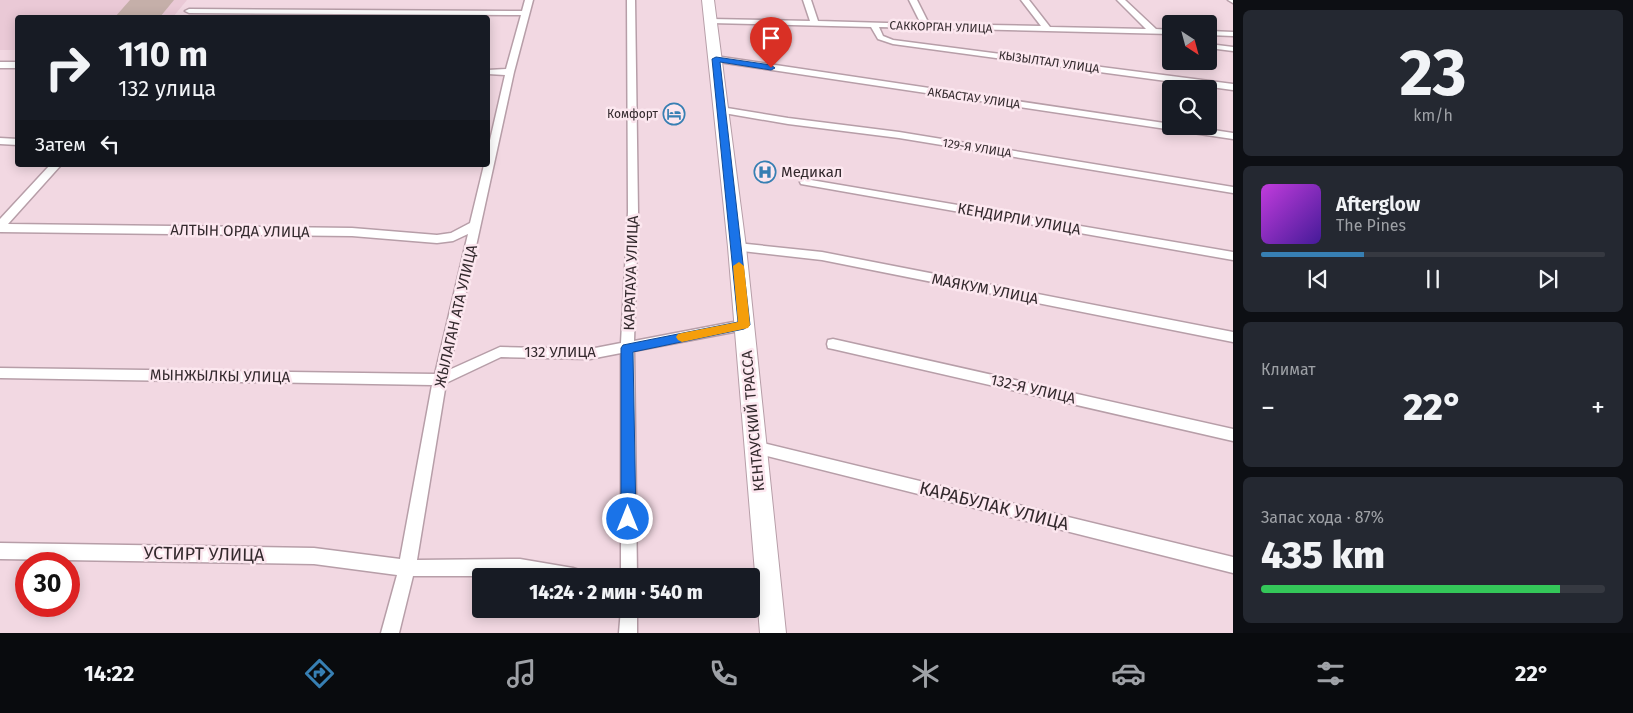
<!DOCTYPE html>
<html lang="ru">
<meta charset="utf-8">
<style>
:root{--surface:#171b24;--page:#242831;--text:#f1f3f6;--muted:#9ea1a6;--line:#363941;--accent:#377fb3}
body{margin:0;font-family:"Fira Sans",sans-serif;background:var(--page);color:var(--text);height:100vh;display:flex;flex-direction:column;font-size:19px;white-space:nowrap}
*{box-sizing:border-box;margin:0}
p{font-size:16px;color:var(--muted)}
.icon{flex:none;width:28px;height:28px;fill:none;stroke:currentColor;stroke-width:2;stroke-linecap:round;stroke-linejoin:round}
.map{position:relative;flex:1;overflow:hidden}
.sheet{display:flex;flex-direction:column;gap:10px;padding:10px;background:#0d0f14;width:400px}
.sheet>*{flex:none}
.top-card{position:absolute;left:15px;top:15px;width:475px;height:152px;border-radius:5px;box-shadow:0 2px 12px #0003;background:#171b24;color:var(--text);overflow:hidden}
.needle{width:32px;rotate:144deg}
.controls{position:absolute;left:1162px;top:15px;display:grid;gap:10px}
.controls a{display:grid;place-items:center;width:55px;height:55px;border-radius:5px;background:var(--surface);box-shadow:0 2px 12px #0003;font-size:25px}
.speed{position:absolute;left:15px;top:552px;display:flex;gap:10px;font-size:25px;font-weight:700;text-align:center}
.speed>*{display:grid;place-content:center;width:65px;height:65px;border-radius:50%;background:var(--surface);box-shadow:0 2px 12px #0003;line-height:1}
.speed .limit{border:8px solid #d22;background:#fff;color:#111}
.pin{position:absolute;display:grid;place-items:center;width:42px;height:42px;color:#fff;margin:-51px -21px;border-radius:50% 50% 50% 0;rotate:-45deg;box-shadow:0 0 5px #0007}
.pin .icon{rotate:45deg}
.me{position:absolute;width:55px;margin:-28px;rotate:0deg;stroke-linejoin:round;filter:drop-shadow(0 0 4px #0008)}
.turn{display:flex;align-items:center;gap:18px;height:105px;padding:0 20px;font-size:22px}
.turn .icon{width:65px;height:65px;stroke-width:2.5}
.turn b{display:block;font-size:35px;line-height:42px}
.then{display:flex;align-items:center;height:48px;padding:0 20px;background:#0003;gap:10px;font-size:19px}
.big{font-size:38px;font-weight:800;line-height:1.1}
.sheet .card{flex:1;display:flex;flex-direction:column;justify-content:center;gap:8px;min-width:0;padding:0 18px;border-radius:8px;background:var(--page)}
.sheet .dial{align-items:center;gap:0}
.dial b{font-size:65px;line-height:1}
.song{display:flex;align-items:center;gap:15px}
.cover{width:60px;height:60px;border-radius:8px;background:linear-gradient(135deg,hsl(290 70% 55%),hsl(260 70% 35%))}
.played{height:5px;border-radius:2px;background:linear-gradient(90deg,var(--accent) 30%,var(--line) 30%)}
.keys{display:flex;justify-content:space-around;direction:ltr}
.heat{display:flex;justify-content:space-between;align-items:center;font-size:28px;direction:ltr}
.charge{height:8px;border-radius:4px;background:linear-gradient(90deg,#34c759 87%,var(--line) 0)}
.trip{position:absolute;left:472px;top:568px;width:288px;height:50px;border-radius:5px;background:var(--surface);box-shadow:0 2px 12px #0003;font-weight:800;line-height:50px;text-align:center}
.tab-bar{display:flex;height:80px;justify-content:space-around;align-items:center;background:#090b0e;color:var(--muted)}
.tab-bar .icon{width:35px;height:35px}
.tab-bar .current{color:var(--accent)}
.tab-bar b{font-size:22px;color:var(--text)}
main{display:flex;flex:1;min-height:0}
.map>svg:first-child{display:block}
</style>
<main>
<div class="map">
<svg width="1233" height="633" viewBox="0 0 1233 633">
<rect width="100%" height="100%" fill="#f2d8e2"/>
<polygon fill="#eac9d6" points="0,0 187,0 173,17 18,18 17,50 0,50"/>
<polygon fill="#c5afa9" points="130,0 174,0 160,17 115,17"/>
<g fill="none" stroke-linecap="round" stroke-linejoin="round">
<g stroke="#b79ea8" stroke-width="3">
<g id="street">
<polygon points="525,0 533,0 514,72 449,370 500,347 590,349 621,343 628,212 627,0 635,0 638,212 634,341 744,320 748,322 750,325 748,328 744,330 634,351 637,576 621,576 621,353 590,359 501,357 446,383 417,560 520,559 573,568 579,570 581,576 413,576 399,633 381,633 397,575 314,564 0,559 0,543 314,548 400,559 432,385 0,378 0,368 435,374 468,234 453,241 437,243 352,236 0,232 0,219 50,165 61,165 8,224 352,228 437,235 451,233 470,223 484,165 488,165 488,149 505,75 488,74 488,70 506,69 521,15 189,13 185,11 189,9 522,11"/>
<polygon points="803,0 811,0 818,21 921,24 909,0 917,0 929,24 1041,26 1021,0 1029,0 1050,27 1146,29 1117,0 1125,0 1156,29 1171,30 1171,34 879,27 883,36 893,40 1233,84 1233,90 893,44 878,39 871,27 711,23 707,21 711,19 810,21"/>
<polygon points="1228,0 1233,0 1233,3"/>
<polygon points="1209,31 1233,32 1233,36 1209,35"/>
<polygon points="1209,44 1233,47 1233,51 1209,48"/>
<polygon points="715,56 1171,124 1171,126 1187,126 1233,133 1233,139 712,61 711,59"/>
<rect x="0" y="62" width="18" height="6"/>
<polygon points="721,107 788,118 899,132 1233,187 1233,193 899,138 788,124 718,112 716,110"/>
<polygon points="0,138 18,139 18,145 0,144"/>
<polygon points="805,179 1233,252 1233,260 801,184 800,182"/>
<polygon points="737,243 822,252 1233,332 1233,342 822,260 733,250 731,247 733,244"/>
<polygon points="833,339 1233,429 1233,441 833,349 828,348 827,344 828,340"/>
<polygon points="755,441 1233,557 1233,573 755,453 750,452 748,447 750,442"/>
<polygon points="751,586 769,587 775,589 777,595 775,601 769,603 751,602"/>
<polygon points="621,609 637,609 637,633 619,633"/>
</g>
</g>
<g stroke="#b79ea8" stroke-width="2">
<polygon id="secondary" points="702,0 714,0 746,247 786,633 760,633 728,247"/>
</g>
<use href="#street" fill="#fff" fill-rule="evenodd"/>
<use href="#secondary" fill="#fff" fill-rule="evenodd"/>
</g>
<polygon fill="#1a73e8" stroke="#114b97" points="716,57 771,65 775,68 771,70 720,62 750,325 744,329 633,352 636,519 634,524 628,526 623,524 621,519 621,348 623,345 738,322 712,59"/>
<polygon fill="#f59e0b" points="739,262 744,266 750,325 748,328 682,342 678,340 676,337 678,334 682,333 738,322 733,266"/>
<defs>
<g id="hotel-ring" transform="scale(1.125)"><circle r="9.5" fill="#fce7ef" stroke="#377fb3" stroke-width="1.5"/><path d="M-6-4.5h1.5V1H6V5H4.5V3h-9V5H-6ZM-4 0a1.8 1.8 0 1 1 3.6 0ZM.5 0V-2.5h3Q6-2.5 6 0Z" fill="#377fb3"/></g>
<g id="hospital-ring" transform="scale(1.125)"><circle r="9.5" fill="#fce7ef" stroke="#377fb3" stroke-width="1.5"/><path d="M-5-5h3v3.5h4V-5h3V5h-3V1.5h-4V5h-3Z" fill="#377fb3"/></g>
</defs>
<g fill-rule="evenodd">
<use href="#hotel-ring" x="674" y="114"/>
<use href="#hospital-ring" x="765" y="172"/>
</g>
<g text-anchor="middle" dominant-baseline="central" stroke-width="5" stroke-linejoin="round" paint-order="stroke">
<g font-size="12" fill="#33292d" stroke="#fce7ef">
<text transform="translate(941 27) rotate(2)">САККОРГАН УЛИЦА</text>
<text transform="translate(1049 62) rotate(8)">КЫЗЫЛТАЛ УЛИЦА</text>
<text transform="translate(974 98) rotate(8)">АКБАСТАУ УЛИЦА</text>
<text transform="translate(977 148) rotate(9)">129-Я УЛИЦА</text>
</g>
<g font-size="12" fill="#33292d" stroke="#fce7ef" text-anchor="end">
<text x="658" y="114">Комфорт</text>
</g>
<g font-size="15" fill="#33292d" stroke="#fce7ef" text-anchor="start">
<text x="781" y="172">Медикал</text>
</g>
<g font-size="15" fill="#33292d" stroke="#fce7ef">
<text transform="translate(1019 219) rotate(10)">КЕНДИРЛИ УЛИЦА</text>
<text transform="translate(240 231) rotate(1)">АЛТЫН ОРДА УЛИЦА</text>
<text transform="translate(631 273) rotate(-88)">КАРАТАУА УЛИЦА</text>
<text transform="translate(985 289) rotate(11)">МАЯКУМ УЛИЦА</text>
<text transform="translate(456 316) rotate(-77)">ЖЫЛАГАН АТА УЛИЦА</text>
<text x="560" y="352">132 УЛИЦА</text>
<text transform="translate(220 376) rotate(1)">МЫНЖЫЛКЫ УЛИЦА</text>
<text transform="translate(1033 389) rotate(13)">132-Я УЛИЦА</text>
<text transform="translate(753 421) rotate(-95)">КЕНТАУСКИЙ ТРАССА</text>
</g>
<g font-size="18" fill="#33292d" stroke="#fce7ef">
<text transform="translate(994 506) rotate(14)">КАРАБУЛАК УЛИЦА</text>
<text transform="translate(204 554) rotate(1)">УСТИРТ УЛИЦА</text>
</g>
</g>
</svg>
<div class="controls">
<a><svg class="needle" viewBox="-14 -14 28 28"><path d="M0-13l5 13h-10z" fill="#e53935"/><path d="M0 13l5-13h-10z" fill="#9ea1a6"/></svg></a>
<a><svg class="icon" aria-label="search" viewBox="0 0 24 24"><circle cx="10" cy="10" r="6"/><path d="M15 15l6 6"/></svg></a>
</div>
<div class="speed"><div class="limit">30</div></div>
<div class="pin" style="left:771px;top:68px;background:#d93025"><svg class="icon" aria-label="arrive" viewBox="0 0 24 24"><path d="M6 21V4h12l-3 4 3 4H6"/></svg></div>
<svg class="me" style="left:628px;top:519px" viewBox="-20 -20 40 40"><circle r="17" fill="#1a73e8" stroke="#fff" stroke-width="3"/><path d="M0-11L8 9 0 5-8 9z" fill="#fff"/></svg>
<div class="trip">14:24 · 2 мин · 540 m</div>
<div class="top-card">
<div class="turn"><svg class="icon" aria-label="right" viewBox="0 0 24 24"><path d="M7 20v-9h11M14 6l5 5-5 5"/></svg><div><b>110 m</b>132 улица</div></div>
<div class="then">Затем<svg class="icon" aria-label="left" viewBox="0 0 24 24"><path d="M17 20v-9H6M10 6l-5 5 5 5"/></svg></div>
</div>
</div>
<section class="sheet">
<div class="card dial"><b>23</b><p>km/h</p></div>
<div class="card">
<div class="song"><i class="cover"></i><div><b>Afterglow</b><p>The Pines</p></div></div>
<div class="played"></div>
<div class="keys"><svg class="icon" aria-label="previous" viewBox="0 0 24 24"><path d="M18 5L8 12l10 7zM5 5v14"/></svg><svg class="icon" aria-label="pause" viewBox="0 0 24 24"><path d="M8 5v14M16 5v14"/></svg><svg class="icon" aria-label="next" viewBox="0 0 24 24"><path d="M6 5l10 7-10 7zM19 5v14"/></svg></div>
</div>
<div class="card"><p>Климат</p>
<div class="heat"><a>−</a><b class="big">22°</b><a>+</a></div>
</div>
<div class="card"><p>Запас хода · 87%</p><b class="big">435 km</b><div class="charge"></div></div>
</section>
</main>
<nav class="tab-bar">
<b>14:22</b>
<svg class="icon current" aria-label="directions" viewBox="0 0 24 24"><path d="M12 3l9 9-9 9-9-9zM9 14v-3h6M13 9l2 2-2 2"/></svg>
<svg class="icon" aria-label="music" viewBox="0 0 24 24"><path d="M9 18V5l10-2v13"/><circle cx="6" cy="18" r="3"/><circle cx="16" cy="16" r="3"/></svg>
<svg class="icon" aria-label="phone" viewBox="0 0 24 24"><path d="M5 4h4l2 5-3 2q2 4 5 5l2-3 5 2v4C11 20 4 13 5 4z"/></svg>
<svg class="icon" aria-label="climate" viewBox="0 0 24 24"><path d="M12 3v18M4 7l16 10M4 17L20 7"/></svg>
<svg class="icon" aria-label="car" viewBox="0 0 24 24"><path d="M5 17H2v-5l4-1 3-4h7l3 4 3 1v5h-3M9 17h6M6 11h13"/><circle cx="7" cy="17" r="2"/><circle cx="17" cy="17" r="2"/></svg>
<svg class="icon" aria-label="filters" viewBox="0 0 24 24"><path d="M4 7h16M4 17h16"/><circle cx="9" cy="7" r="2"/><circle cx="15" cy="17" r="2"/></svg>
<b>22°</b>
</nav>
